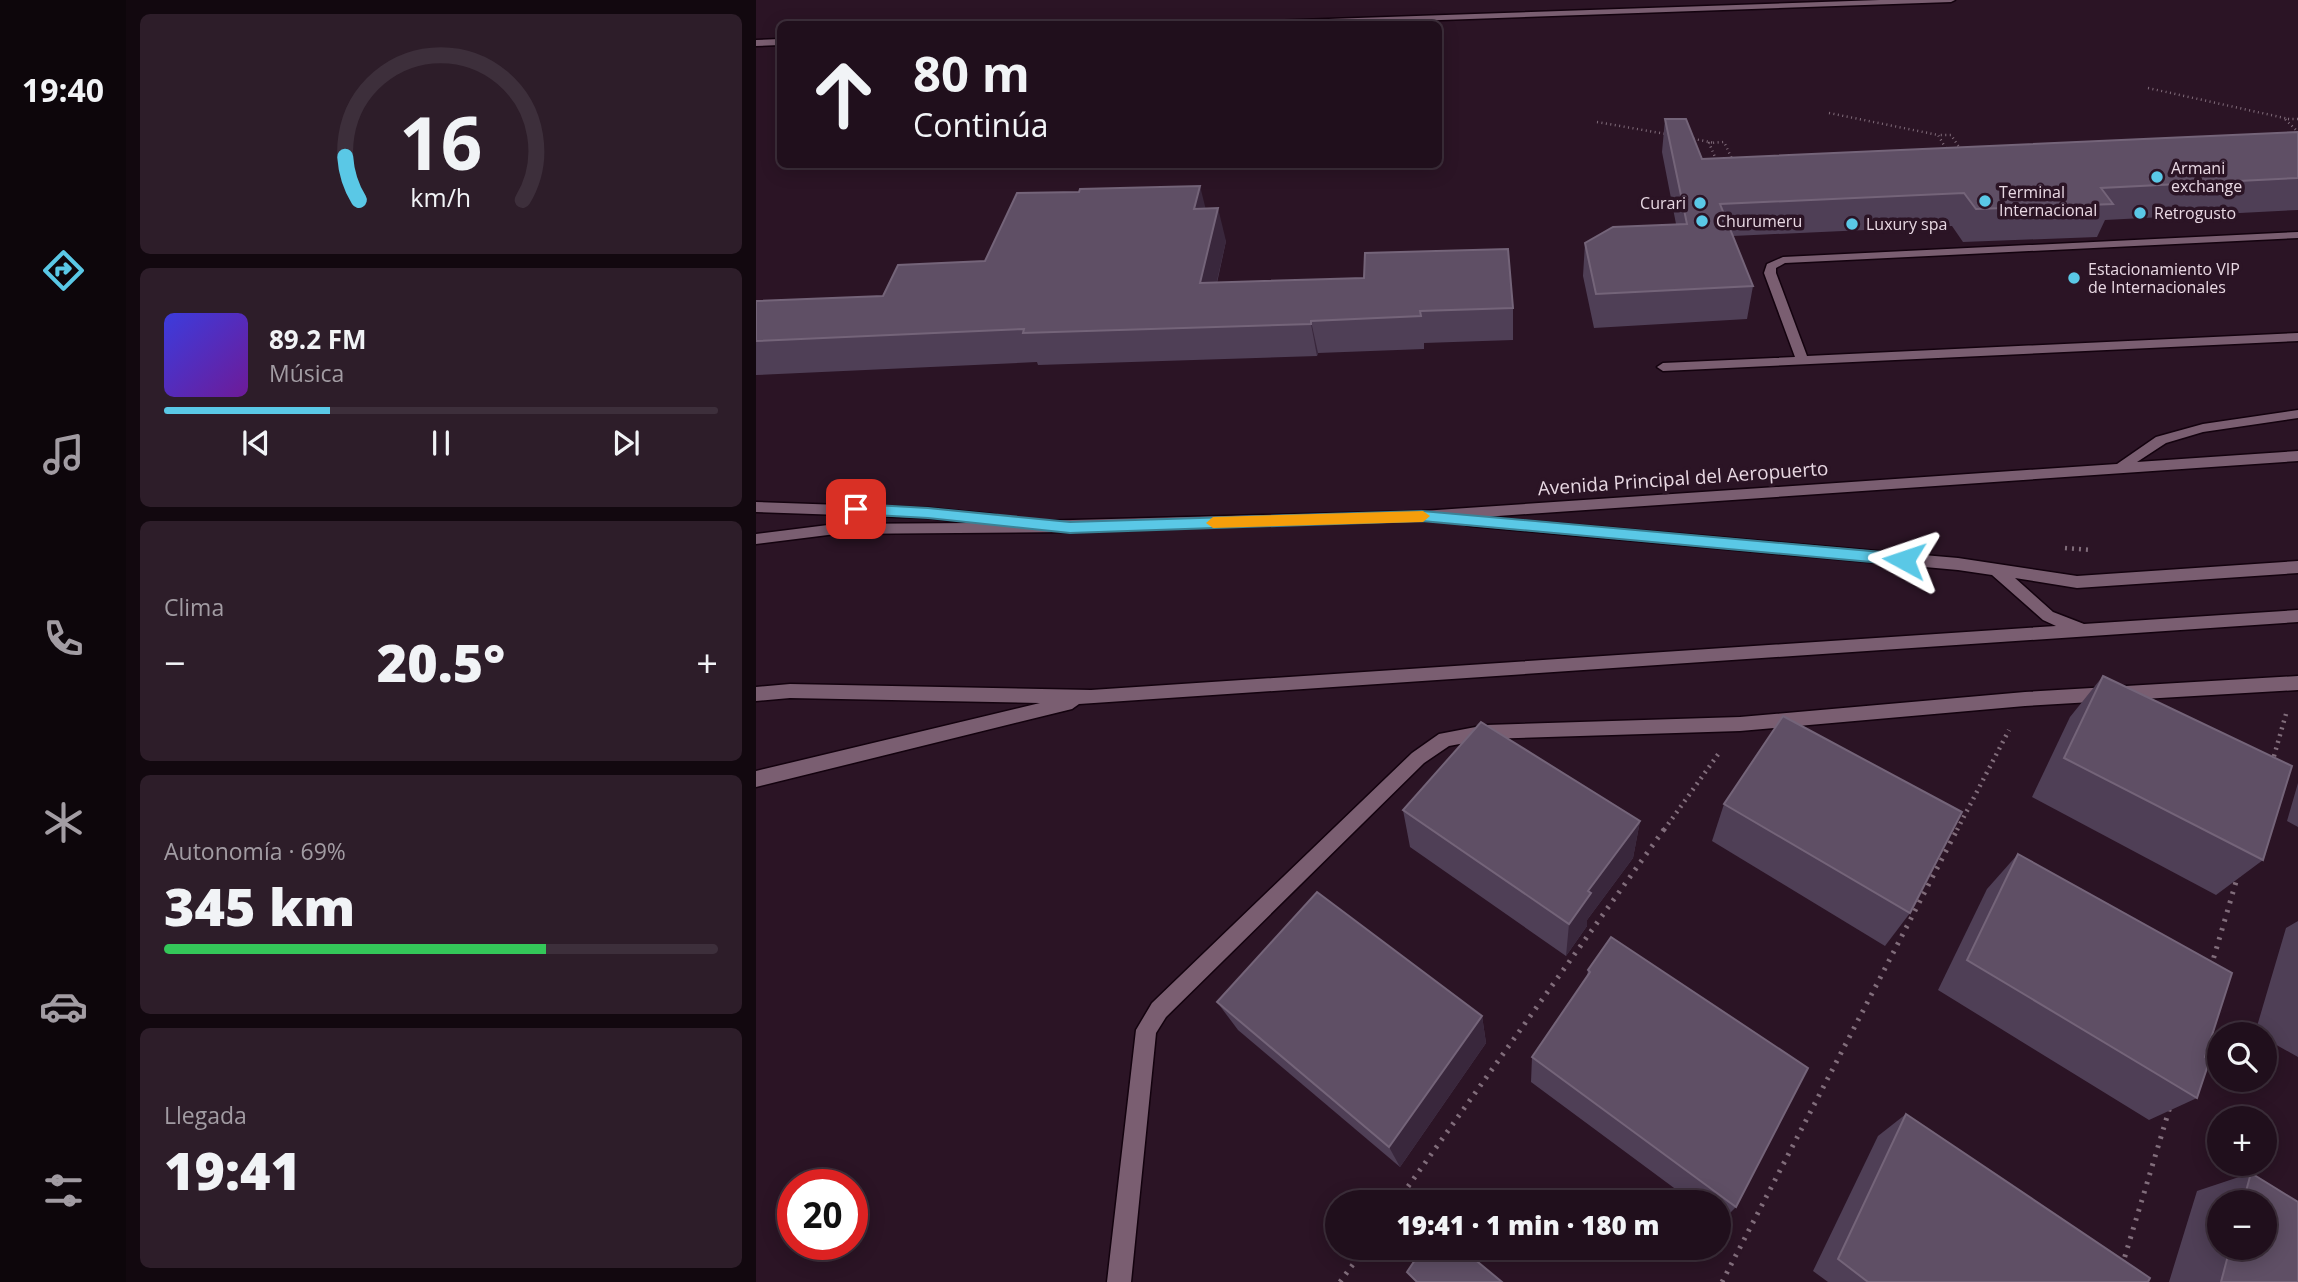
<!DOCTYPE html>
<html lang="es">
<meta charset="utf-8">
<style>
:root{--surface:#200f1c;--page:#2d1d29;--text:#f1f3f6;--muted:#a29ca3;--line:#3d2f3b;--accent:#5ac8e6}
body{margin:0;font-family:"Open Sans",sans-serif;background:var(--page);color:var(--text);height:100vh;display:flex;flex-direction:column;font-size:26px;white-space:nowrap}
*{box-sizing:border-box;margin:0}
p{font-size:23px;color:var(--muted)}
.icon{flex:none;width:38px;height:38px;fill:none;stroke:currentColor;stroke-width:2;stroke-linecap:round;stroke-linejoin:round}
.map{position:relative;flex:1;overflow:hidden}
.sheet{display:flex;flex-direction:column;gap:14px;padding:14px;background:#12080f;width:630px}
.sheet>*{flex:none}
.hud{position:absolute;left:21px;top:21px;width:665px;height:147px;border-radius:10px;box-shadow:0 4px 18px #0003,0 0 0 2px var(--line);background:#200f1c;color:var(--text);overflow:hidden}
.tools{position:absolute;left:1451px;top:1022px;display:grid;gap:14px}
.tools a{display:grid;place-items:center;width:70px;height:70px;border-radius:50%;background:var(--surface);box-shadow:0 4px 18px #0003,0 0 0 2px var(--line);font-size:35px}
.speed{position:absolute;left:21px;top:1169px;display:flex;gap:14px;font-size:35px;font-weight:700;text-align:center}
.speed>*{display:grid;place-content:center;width:91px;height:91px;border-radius:50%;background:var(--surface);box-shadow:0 4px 18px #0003,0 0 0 2px var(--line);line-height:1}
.speed .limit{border:10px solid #d22;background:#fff;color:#111}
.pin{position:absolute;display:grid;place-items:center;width:60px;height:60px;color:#fff;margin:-30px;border-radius:14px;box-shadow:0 4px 10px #0006}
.me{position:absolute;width:77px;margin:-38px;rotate:275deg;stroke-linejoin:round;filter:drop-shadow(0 0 5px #0008)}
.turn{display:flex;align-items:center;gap:24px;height:147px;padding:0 21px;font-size:32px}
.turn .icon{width:91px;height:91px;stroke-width:2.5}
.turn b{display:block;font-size:49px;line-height:60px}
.big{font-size:52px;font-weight:800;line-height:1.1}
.sheet .widget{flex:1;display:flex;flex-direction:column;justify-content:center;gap:10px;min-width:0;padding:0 24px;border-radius:10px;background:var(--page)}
.sheet .dial{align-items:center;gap:0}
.dial svg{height:182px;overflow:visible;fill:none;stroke:var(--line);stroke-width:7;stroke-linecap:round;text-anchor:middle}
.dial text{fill:var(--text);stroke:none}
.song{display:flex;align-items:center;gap:21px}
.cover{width:84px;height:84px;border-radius:10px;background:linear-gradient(135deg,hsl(240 70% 55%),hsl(280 70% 35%))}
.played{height:7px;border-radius:4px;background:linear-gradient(90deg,var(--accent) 30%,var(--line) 30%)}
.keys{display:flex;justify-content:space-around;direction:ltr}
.heat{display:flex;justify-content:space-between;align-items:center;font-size:38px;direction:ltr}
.charge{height:10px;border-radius:5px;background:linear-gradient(90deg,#34c759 69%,var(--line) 0)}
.trip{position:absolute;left:569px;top:1190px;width:406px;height:70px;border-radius:35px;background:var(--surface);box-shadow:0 4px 18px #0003,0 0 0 2px var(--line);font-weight:800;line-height:70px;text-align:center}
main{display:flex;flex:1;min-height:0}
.dock{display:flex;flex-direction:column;width:126px;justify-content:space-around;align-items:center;background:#0d060b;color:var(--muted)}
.dock .icon{width:49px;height:49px}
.dock .on{color:var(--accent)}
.dock b{font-size:32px;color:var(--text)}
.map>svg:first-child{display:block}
</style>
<main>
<nav class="dock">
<b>19:40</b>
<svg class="icon on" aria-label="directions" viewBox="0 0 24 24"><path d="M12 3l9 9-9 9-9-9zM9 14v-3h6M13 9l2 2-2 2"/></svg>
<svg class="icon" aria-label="music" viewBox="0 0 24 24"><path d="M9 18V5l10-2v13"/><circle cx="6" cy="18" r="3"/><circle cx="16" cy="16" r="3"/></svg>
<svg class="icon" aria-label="phone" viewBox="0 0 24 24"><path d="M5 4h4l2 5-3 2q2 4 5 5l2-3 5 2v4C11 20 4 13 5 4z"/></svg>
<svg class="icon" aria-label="climate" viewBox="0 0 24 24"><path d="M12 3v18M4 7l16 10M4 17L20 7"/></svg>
<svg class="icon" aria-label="car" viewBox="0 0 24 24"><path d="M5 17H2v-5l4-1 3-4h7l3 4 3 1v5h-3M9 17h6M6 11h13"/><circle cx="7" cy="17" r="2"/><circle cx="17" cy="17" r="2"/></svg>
<svg class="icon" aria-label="filters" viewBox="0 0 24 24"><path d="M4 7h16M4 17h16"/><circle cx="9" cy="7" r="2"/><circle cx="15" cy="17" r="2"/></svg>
</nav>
<section class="sheet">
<div class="widget dial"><svg viewBox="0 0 100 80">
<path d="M14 69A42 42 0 1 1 86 69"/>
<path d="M14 69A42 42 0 0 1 8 50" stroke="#5ac8e6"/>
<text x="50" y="56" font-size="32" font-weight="700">16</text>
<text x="50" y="72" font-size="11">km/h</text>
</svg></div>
<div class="widget">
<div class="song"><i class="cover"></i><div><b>89.2 FM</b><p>Música</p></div></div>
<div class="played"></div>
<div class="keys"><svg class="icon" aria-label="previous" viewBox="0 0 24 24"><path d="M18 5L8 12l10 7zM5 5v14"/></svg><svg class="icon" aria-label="pause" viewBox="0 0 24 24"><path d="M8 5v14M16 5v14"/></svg><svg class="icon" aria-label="next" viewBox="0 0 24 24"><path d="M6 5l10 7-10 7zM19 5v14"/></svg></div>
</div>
<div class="widget"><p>Clima</p>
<div class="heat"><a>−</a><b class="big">20.5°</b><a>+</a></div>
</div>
<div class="widget"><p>Autonomía · 69%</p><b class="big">345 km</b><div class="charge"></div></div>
<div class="widget"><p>Llegada</p><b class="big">19:41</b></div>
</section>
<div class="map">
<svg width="1542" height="1282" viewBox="0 0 1542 1282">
<rect width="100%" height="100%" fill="#2b1425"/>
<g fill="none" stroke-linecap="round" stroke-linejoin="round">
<g stroke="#13020e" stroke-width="3">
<g id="lane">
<polygon points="1124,0 1199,0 1195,2 572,24 509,24 513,21"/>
<polygon points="24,39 24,45 0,46 0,40"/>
<polygon points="1542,232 1542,238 1029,263 1020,268 1020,273 1051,356 1542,333 1542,341 907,371 901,367 907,363 1039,357 1008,273 1011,264 1027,257"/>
<polygon points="1542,410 1542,418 1447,432 1410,443 1381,462 1542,451 1542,461 728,517 1202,558 1321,576 1542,561 1542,573 1321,588 1259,578 1297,612 1328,624 1542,610 1542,622 323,704 316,709 0,787 0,771 284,703 34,698 0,701 0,687 34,684 335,690 1300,626 1287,620 1236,575 1202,570 715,526 710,525 709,518 314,532 80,534 0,544 0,534 80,524 218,523 172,518 0,512 0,502 172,508 235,514 240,515 242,519 240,522 666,511 1361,464 1400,437 1447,424"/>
<polygon points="1542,676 1542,690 1269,706 984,731 730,739 693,746 668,763 410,1017 400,1033 375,1282 351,1282 380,1030 396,1003 656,753 683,734 730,725 984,717 1269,692"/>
</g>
</g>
<g stroke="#816d7b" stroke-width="2.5" stroke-dasharray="1 3.5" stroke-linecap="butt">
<polyline points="1392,88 1533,119"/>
<polyline points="1073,113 1182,135"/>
<polyline points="1542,119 1529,119 1542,132"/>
<polyline points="841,122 910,134"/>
<polyline points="933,138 959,143"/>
<polyline points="1192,152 1182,135 1195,135 1207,153"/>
<polyline points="962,164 953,143 968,142 977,161"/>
</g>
<g stroke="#816d7b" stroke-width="4.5" stroke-dasharray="2 5" stroke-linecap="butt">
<polyline points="1309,548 1335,550"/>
<polyline points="1516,763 1530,714"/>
<polyline points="908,830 963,753"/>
<polyline points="1201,830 1253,730"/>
</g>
<g stroke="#816d7b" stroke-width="5" stroke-dasharray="2.5 7" stroke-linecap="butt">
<polyline points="1455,967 1482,875"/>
<polyline points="641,1202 909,828"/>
<polyline points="1366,1266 1414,1107"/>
<polyline points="584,1282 609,1248"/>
<polyline points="966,1282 1202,828"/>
</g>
<use href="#lane" fill="#7a5e71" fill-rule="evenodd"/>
</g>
<g fill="#4f3f56" fill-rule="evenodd">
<polygon points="909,119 946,159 1542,132 1542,210 1349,220 1341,237 1207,242 1196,226 977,236 997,286 991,319 838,328 827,276 829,243 920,224 906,152"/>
<polygon points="450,209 470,241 461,283 757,308 757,340 668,343 668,349 562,353 561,356 282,365 281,362 0,375 0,301 127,296"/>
<polygon points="1347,676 1507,860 1460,895 1276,797 1314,717"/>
<polygon points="1542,783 1542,827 1531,821"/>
<polygon points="968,804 1154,913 1129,946 956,841"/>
<polygon points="647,810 884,821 877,858 831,920 831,926 810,956 654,847"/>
<polygon points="1262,854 1449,1057 1441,1098 1393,1120 1182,990 1231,889"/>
<polygon points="1542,921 1542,1057 1508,1038 1508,1034 1501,1034 1499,1033 1530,928"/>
<polygon points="855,937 980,1207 964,1223 962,1221 962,1202 937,1202 775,1082 776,1057 831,977 832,970"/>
<polygon points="461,1002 726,1016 730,1043 644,1167 482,1030"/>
<polygon points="1150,1114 1392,1282 1072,1282 1057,1271 1122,1136"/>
<path d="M 1495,1173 L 1542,1202 L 1542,1282 L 1413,1282 L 1441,1191 ZM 1463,1202 L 1508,1202 L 1508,1248 L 1463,1248 Z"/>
</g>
<g fill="#39273c">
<polygon points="444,186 452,218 438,209"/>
<polygon points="462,208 470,241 453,316 444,283"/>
<polygon points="555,321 562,353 561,356 555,324"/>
<polygon points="884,821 877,858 831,920 831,926 810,956 813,924 832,891"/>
<polygon points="726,1016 730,1043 644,1167 633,1147"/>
</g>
<g fill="#5f4f65" stroke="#746479" stroke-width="2">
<polygon points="909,119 930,119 946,159 1542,132 1542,178 1345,188 1357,204 1220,209 1208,193 964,204 997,286 840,294 829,243 857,227 931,224"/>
<polygon points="444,186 438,209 462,208 444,283 608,278 609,253 752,249 757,308 664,311 665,316 555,321 555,324 267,333 268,329 0,341 0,301 127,296 142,265 229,261 261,193 323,192 324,189"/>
<polygon points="1347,676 1536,766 1507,860 1308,758"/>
<polygon points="1027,716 1206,812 1154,913 968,804"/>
<polygon points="725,722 884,821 832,891 835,893 813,924 647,810"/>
<polygon points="1262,854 1476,973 1449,1057 1454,1059 1441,1098 1211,960"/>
<polygon points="561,892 726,1016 633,1147 461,1002"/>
<polygon points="855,937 1052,1068 980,1207 776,1057 834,972 832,970"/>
<polygon points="1150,1114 1394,1278 1392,1282 1112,1282 1082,1259"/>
<polygon points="1495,1173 1542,1202 1542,1282 1465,1282 1474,1248 1508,1248 1508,1202 1487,1202"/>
<polygon points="667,1248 705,1248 746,1282 661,1282 651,1272"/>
</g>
<polygon fill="#5ac8e6" stroke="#3a8296" stroke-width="2" points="100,504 172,508 314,522 666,511 1148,554 1156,560 1148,565 666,521 314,533 172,518 100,514 93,509"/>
<polygon fill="#f59e0b" points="667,511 674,516 667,522 457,528 450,523 457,517"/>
<g fill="#5ac8e6" stroke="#2b1425" stroke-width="2.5">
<circle cx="1401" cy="177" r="7"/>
<circle cx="1229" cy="201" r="7"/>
<circle cx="944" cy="203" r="7"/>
<circle cx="1384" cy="213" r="7"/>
<circle cx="946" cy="221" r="7"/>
<circle cx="1096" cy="224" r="7"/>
<circle cx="1318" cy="278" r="7"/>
</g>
<g text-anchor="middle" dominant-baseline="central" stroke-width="7" stroke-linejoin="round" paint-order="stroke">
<g font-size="16" fill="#e8d8e3" stroke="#2b1425" text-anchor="start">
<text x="1415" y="168">Armani<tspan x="1415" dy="18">exchange</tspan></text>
<text x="1243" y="192">Terminal<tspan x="1243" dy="18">Internacional</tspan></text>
<text x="930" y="203" text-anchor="end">Curari</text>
<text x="1398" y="213">Retrogusto</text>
<text x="960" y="221">Churumeru</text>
<text x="1110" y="224">Luxury spa</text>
<text x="1332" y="269">Estacionamiento VIP<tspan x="1332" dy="18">de Internacionales</tspan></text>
</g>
<g font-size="19" fill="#e8d8e3" stroke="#2b1425">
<text transform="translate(927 478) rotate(-4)">Avenida Principal del Aeropuerto</text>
</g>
</g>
</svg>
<div class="tools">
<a><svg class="icon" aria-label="search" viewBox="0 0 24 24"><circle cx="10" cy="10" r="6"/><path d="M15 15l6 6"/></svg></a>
<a>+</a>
<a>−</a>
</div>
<div class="speed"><div class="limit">20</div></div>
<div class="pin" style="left:100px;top:509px;background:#d93025"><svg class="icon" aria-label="arrive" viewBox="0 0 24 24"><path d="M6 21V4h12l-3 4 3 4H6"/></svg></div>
<svg class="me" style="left:1148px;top:560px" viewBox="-20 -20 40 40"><path d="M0-17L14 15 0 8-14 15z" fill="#5ac8e6" stroke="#fff" stroke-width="4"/></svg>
<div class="trip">19:41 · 1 min · 180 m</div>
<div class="hud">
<div class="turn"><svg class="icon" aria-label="ahead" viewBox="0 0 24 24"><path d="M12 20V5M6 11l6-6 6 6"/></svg><div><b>80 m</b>Continúa</div></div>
</div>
</div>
</main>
